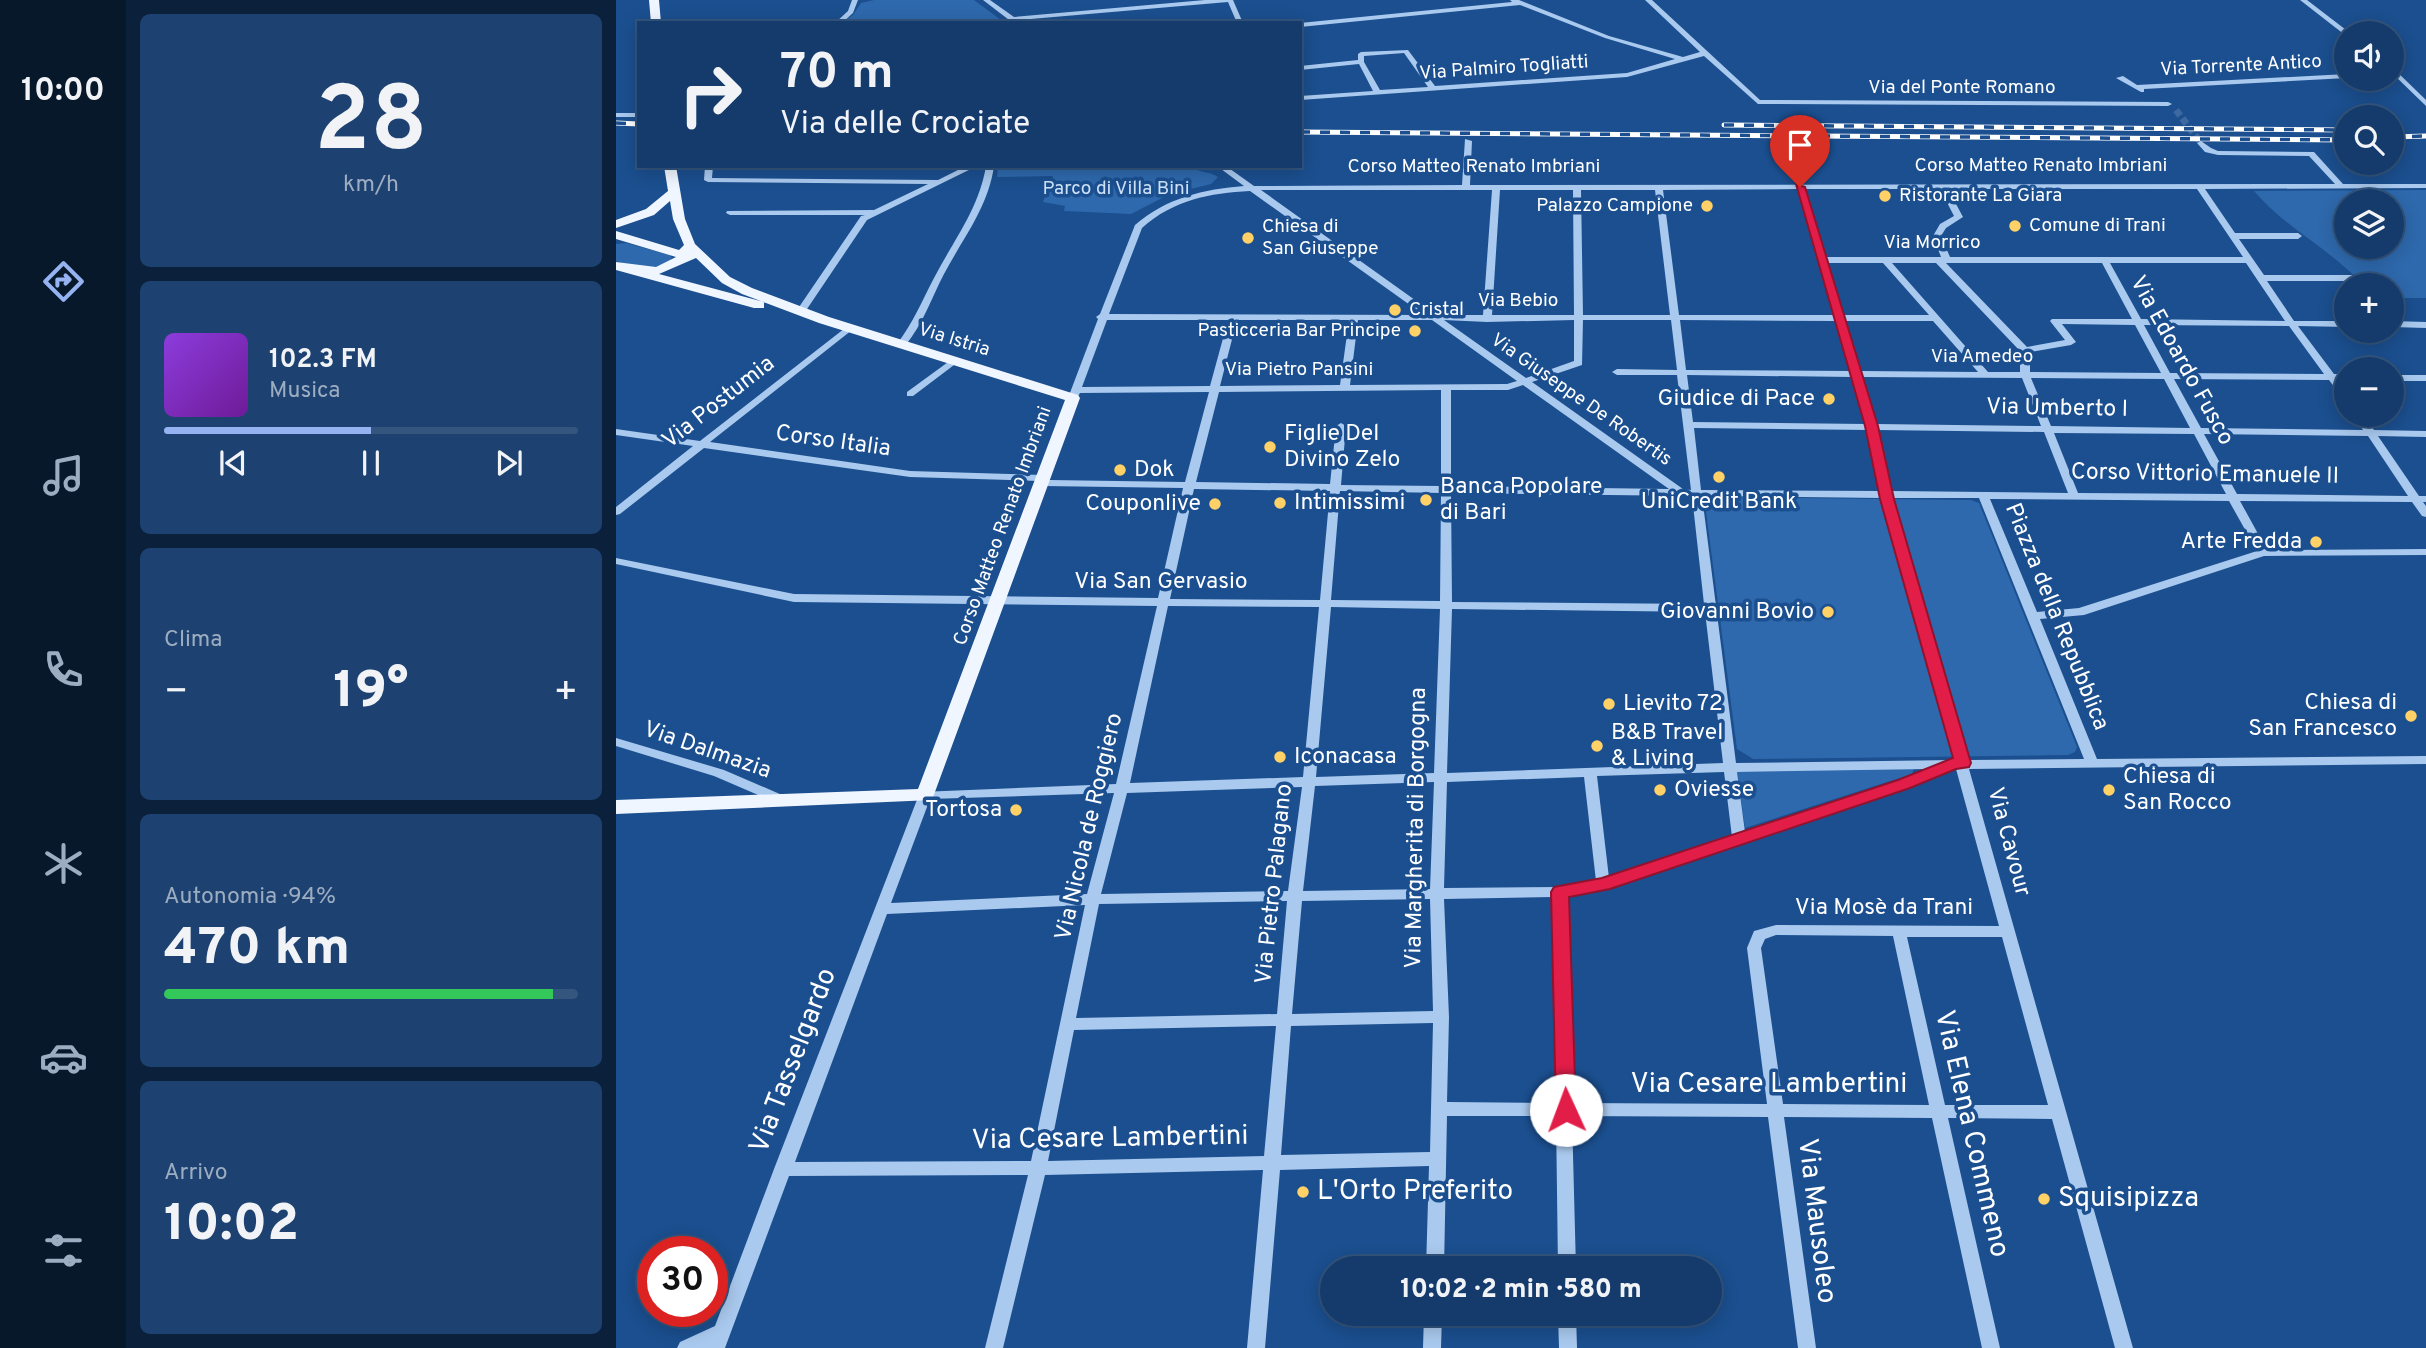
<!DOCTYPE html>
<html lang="it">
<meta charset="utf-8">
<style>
:root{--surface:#143b6b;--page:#1d4271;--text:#f1f3f6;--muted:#9dadc1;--line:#33557e;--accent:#95b2f1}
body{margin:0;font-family:Overpass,sans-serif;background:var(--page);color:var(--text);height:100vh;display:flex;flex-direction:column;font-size:26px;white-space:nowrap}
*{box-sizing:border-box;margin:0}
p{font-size:23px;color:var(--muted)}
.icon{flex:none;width:38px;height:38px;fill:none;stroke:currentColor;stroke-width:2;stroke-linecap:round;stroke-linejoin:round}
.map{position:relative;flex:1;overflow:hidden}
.details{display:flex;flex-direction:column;gap:14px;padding:14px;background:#0b203b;width:490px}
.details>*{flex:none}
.top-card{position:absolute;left:21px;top:21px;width:665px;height:147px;border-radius:0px;box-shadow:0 4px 18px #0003,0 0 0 2px var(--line);background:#143b6b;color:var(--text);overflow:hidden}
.tools{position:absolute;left:1718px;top:21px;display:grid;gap:14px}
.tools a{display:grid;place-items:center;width:70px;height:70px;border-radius:50%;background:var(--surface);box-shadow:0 4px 18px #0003,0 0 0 2px var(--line);font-size:35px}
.speed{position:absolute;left:21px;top:1236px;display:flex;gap:14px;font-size:35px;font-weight:700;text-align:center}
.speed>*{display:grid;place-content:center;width:91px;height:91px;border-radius:50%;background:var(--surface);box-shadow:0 4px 18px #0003,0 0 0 2px var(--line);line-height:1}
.speed .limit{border:10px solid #d22;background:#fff;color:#111}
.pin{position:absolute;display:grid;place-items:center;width:60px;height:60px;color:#fff;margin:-72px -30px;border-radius:50% 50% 50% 0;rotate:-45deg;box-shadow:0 0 7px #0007}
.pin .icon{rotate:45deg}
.me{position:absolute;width:77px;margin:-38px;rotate:358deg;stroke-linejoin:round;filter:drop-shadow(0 0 5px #0008)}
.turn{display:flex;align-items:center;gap:24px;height:147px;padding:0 28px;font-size:32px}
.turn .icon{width:91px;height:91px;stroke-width:2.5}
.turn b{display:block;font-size:49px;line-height:60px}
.big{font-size:52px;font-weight:800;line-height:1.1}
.details .widget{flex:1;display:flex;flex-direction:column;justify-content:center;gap:10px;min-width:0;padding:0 24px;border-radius:10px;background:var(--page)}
.details .dial{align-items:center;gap:0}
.dial b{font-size:91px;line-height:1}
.song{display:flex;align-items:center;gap:21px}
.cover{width:84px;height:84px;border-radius:10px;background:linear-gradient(135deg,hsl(270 70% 55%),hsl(280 70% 35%))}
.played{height:7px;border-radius:4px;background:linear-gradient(90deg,var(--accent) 50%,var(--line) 50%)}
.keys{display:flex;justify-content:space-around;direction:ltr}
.heat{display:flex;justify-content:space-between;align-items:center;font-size:38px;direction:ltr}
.charge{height:10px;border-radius:5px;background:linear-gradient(90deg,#34c759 94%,var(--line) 0)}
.trip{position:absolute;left:704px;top:1256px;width:402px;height:70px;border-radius:35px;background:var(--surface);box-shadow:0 4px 18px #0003,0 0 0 2px var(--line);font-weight:800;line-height:70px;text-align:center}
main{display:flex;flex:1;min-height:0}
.dock{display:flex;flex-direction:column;width:126px;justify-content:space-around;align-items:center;background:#08182b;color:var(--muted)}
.dock .icon{width:49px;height:49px}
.dock .current{color:var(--accent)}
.dock b{font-size:32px;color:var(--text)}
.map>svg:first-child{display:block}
</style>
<main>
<nav class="dock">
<b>10:00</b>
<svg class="icon current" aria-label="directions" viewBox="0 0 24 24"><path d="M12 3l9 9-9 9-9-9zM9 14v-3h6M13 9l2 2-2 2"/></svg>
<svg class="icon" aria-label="music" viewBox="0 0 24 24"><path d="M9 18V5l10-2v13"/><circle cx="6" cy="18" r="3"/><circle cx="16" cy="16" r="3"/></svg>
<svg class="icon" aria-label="phone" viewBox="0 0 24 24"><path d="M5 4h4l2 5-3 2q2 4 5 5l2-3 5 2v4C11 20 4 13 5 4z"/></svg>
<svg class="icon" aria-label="climate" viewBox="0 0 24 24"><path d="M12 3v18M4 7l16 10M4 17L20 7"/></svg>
<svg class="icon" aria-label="car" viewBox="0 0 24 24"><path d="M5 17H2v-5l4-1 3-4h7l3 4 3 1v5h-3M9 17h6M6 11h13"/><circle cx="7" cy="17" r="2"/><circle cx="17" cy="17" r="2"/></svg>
<svg class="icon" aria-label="filters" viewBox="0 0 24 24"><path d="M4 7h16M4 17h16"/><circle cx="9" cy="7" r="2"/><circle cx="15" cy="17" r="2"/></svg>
</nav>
<section class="details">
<div class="widget dial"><b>28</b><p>km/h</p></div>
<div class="widget">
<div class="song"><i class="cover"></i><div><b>102.3 FM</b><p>Musica</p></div></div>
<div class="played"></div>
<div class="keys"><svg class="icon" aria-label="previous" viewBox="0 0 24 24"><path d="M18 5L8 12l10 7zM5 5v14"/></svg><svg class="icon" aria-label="pause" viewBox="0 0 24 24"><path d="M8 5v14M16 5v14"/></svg><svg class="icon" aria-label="next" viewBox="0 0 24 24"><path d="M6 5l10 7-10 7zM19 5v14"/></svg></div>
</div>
<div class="widget"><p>Clima</p>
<div class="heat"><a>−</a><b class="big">19°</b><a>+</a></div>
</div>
<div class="widget"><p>Autonomia · 94%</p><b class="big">470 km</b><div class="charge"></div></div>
<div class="widget"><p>Arrivo</p><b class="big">10:02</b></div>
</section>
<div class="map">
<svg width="1810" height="1348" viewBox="0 0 1810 1348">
<rect width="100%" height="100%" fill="#1b4f8f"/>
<g fill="#2e69ad" fill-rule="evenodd">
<polygon points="258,0 358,0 389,23 225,23 237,15 245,3"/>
<path d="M 382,166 L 575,166 C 582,173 593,171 602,177 L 595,184 L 554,194 L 515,214 L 448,211 L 449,206 L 427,202 L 437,176 L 381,177 Z"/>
<path d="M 1810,190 L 1810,298 L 1776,298 L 1776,285 L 1747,285 C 1715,249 1670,229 1638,191 ZM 1731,201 L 1776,201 L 1776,247 L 1731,247 Z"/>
<path d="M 10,243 L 54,255 L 56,258 C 41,276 19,267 0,261 L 0,244 Z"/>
<polygon points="1101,497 1355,500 1363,503 1461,747 1459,752 1452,755 1137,759 1121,749 1089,504"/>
<polygon points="1298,768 1296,774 1129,828 1121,772"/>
</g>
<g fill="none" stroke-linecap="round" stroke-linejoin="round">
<polyline stroke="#3d69a0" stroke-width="7" stroke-dasharray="7 3.5" stroke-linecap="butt" points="1560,110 1585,143"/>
<g fill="#a9c9ee" fill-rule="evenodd">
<polygon points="236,0 242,0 237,13 226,23 219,23 232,11"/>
<polygon points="367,0 374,0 398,17 589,0 617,0 627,23 621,23 612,2 403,20 405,23 397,23"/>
<path d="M 894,0 L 903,0 L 993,36 L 1067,57 L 1084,52 L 1029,0 L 1036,0 L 1144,100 L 1552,102 L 1556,104 L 1552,106 L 1142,104 L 1088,56 L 1011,77 L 684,100 L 684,96 L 757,91 L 743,64 L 684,70 L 684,66 L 742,60 L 742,54 L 745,52 L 792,50 L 819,86 L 1011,73 L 1059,59 L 989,38 L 904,5 L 684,27 L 684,23 L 896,2 ZM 788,53 L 812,87 L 764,90 L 748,62 L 748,56 Z"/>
<polygon points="1684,0 1691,0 1734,33 1729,35"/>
<polygon points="1776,67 1810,100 1810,106 1776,73"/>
<polygon points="1731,74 1731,78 1528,89 1528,92 1525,92 1500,78 1507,76 1521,85"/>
<rect x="0" y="113" width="23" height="4"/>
<path d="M 849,139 L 856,141 L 854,185 L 1719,184 L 1693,156 L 1602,155 L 1589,152 L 1581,143 L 1585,141 L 1595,148 L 1602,151 L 1698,152 L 1727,184 L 1810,184 L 1810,188 L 1589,189 L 1619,233 L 1682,233 L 1686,236 L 1682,239 L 1623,239 L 1648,275 L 1736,275 L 1740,278 L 1736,281 L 1651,281 L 1678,321 L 1731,321 L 1731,327 L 1682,326 L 1718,374 L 1731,374 L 1731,380 L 1722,380 L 1731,391 L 1731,401 L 1728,400 L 1713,380 L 1558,379 L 1585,428 L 1747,430 L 1737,415 L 1747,415 L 1758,430 L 1810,431 L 1810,437 L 1762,436 L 1803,496 L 1810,496 L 1810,502 L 1807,502 L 1810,506 L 1810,517 L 1806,516 L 1796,502 L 1624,501 L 1651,550 L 1810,549 L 1810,555 L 1648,556 L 1468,615 L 1424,619 L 1481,759 L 1810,756 L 1810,764 L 1353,769 L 1517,1348 L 1499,1348 L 1436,1119 L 1332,1118 L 1384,1348 L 1366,1348 L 1316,1118 L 1168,1117 L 1200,1348 L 1182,1348 L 1152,1117 L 956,1116 L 960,1269 L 942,1269 L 940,1116 L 831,1116 L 828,1269 L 810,1269 L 813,1166 L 664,1170 L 649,1348 L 631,1348 L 647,1170 L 429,1175 L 387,1348 L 369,1348 L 412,1175 L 173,1176 L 109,1348 L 61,1348 L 64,1342 L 99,1326 L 158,1169 L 304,792 L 500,784 L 541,606 L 178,602 L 0,564 L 0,558 L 178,594 L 542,598 L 567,488 L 427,486 L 423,485 L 423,481 L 294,477 L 88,448 L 4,514 L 0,515 L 0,507 L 77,446 L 0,435 L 0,429 L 84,441 L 233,325 L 236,326 L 236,330 L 94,442 L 294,471 L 429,475 L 433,476 L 433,480 L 569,482 L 593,392 L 464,393 L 460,400 L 457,401 L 452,398 L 482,319 L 480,317 L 484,314 L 519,225 C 550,198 588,189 628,186 L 601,166 L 610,166 L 638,186 L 846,185 ZM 1181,189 L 1218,315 L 1063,315 L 1047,190 ZM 1189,189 L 1324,189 L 1338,216 L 1324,224 L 1317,236 L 1325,257 L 1209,257 ZM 1332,189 L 1581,189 L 1627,257 L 1334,257 L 1325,236 L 1330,228 L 1347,217 ZM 645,190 L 876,190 L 867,315 L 820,315 ZM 884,190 L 957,190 L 958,315 L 876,315 ZM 965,190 L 1039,190 L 1054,315 L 967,315 ZM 634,191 L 808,315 L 493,314 L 526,228 C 557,200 594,193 634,191 ZM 1211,263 L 1267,263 L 1313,315 L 1227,315 ZM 1276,263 L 1320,263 L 1404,351 L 1404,372 L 1372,372 ZM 1330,263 L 1486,263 L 1516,319 L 1436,319 L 1434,321 L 1449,340 L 1411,347 ZM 1494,263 L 1630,263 L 1669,321 L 1525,319 ZM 491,320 L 612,320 L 594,386 L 466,387 ZM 621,320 L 733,320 L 724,385 L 604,386 ZM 742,320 L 816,320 L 901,381 L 891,384 L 734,385 ZM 828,320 L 871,322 L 958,320 L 958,361 L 910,378 ZM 967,320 L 1055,320 L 1061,370 L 1001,369 L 996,372 L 1001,375 L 1061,375 L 1075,490 L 1067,489 L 916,382 L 966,365 ZM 1064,320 L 1219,321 L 1234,371 L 1070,370 ZM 1229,321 L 1317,321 L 1362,372 L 1244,371 ZM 1446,324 L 1519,325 L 1545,373 L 1414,372 L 1414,352 L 1455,345 L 1460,342 ZM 1528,325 L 1673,326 L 1708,374 L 1554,373 ZM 1071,375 L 1236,377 L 1250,424 L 1077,422 ZM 1246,377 L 1406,378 L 1425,426 L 1260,424 ZM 1415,378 L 1548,379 L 1574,428 L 1435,426 ZM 907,385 L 1053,489 L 835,486 L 835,390 L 892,390 ZM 825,390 L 825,486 L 725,485 L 730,426 L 725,423 L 720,426 L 714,484 L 580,482 L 603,392 ZM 1078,428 L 1252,430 L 1264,491 L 1085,490 ZM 1262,430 L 1428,432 L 1452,493 L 1275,491 ZM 1438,433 L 1578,434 L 1610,494 L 1462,493 ZM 1588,434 L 1752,436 L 1792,496 L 1621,494 ZM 578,489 L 714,491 L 704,600 L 554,599 ZM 724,491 L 825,493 L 824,601 L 715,600 ZM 835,493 L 1076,496 L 1088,604 L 836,602 ZM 1086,496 L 1265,498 L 1337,760 L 1120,763 ZM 1276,498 L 1363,498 L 1468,759 L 1350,760 ZM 1374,499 L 1613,501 L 1641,551 L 1463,608 L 1421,612 ZM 552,606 L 703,607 L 687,777 L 514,783 ZM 715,607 L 824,609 L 818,773 L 700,777 ZM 836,609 L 1089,612 L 1107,763 L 831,773 ZM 1313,769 L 1283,781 L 1129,832 L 1121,772 ZM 1335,769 L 1340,769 L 1383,926 L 1160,925 L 1138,931 L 1131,948 L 1151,1104 L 956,1103 L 951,896 L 992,889 L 1293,787 ZM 1108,772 L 1116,837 L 993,878 L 981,776 ZM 968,777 L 980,881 L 944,887 L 828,888 L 831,782 ZM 818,782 L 814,889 L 687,891 L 699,786 ZM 686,787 L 672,891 L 485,894 L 511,793 ZM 498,793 L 471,894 L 275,903 L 314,799 ZM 937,897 L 940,1103 L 831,1102 L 833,1017 L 828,899 ZM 814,899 L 817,1011 L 676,1014 L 686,901 ZM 671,901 L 661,1014 L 460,1018 L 483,904 ZM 469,905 L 415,1161 L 179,1162 L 271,914 ZM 1160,935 L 1277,936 L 1313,1105 L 1167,1104 L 1145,948 L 1149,939 ZM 1291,937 L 1386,937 L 1432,1105 L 1329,1105 ZM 817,1023 L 814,1152 L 665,1155 L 675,1026 ZM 660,1026 L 648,1156 L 432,1161 L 458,1030 Z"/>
<polygon points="89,166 97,166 96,178 322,180 350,166 361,166 251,220 189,312 186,313 181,310 245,216 249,215 114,215 110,213 111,211 258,210 312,184 92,182 88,180"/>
<path d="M 370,166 L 378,166 C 372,208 347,238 328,274 C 315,299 307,324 289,346 L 283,346 L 281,344 C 297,323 306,301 318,278 C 337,241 363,209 370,166 Z"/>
<polygon points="1776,321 1810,322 1810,328 1776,327"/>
<polygon points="339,357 344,360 342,362 297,396 291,396 291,392"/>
<rect x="1776" y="375" width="34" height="6"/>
<polygon points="0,738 108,770 173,798 175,801 173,804 163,804 98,776 0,746"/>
<polygon points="808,1314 826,1314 825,1348 807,1348"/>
<polygon points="942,1314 960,1314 961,1348 943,1348"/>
</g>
<g fill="#f0f6ff" fill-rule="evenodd">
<polygon points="33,0 43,0 45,23 35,23"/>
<polygon points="48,166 60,166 69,219 79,244 114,277 136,288 213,317 462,395 464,398 316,800 0,814 0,800 302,789 449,400 203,323 126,294 106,283 80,258 43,274 148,302 148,308 138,308 0,270 0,262 40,267 60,257 0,239 0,231 63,250 68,245 57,219 54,201 38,215 0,228 0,220 30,209 52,191"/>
</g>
<g stroke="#fff" stroke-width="5">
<g id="rail">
<polyline points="0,123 23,124"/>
<polyline points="1108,125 1731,130"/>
<polyline points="684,132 1731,140"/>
<polyline points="1776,137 1810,136"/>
</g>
</g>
<use href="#rail" stroke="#1b4f8f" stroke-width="3.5" stroke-dasharray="10" stroke-linecap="butt"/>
</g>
<polygon fill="#e11d48" stroke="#92132f" stroke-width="2" points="1180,184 1189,187 1262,426 1278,499 1355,763 1353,767 1340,769 1294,788 994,889 953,897 960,1110 957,1116 950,1119 943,1116 940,1110 935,892 938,887 986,878 1282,780 1337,758 1264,499 1249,426"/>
<g fill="#ffd166" stroke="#1b4f8f" stroke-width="2.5">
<circle cx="1269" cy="196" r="7"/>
<circle cx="1091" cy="206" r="7"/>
<circle cx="1399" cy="226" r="7"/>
<circle cx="632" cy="238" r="7"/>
<circle cx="779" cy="310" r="7"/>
<circle cx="799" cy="331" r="7"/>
<circle cx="1213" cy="399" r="7"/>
<circle cx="654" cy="447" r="7"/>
<circle cx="504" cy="470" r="7"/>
<circle cx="1103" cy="477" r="7"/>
<circle cx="810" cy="500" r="7"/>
<circle cx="664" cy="503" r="7"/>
<circle cx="599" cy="504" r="7"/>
<circle cx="1700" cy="542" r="7"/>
<circle cx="1212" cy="612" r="7"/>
<circle cx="993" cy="704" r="7"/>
<circle cx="1795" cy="716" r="7"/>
<circle cx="981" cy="746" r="7"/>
<circle cx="664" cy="757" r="7"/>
<circle cx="1044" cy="790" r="7"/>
<circle cx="1493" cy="790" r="7"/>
<circle cx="400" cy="810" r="7"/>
<circle cx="687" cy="1192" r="7"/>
<circle cx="1428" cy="1199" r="7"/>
</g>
<g text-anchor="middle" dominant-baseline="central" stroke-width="7" stroke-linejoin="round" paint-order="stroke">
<g font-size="19" fill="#fff" stroke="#1b4f8f">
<text transform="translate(1625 66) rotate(-3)">Via Torrente Antico</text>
<text transform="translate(888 68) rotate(-4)">Via Palmiro Togliatti</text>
<text x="1346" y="88">Via del Ponte Romano</text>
<text x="1425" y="166">Corso Matteo Renato Imbriani</text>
<text x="858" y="167">Corso Matteo Renato Imbriani</text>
<text x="1316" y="243">Via Morrico</text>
<text x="902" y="301">Via Bebio</text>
<text transform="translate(338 340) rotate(17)">Via Istria</text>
<text x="1366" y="357">Via Amedeo</text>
<text x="683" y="370">Via Pietro Pansini</text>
<text transform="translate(965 400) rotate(35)">Via Giuseppe De Robertis</text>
<text transform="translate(387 526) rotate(-70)">Corso Matteo Renato Imbriani</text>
</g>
<g font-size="19" fill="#cfe3fa" stroke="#1b4f8f">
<text x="500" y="189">Parco di Villa Bini</text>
</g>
<g font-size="19" fill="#fff" stroke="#1b4f8f" text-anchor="start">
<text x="1283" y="196">Ristorante La Giara</text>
<text x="1077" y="206" text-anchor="end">Palazzo Campione</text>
<text x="1413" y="226">Comune di Trani</text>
<text x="646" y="227">Chiesa di<tspan x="646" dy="22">San Giuseppe</tspan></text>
<text x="793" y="310">Cristal</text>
<text x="785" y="331" text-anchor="end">Pasticceria Bar Principe</text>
</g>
<g font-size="23" fill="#fff" stroke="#1b4f8f">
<text transform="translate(1565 361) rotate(61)">Via Edoardo Fusco</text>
<text transform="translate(103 403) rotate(-38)">Via Postumia</text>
<text transform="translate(1441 409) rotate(1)">Via Umberto I</text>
<text transform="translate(217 442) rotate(8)">Corso Italia</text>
<text transform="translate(1589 475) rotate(1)">Corso Vittorio Emanuele II</text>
<text x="545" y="582">Via San Gervasio</text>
<text transform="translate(1440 617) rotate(68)">Piazza della Repubblica</text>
<text transform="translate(91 751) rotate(19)">Via Dalmazia</text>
<text transform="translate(474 827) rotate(-77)">Via Nicola de Roggiero</text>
<text transform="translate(801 828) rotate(-89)">Via Margherita di Borgogna</text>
<text transform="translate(1392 842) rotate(75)">Via Cavour</text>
<text transform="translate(659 884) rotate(-84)">Via Pietro Palagano</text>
<text x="1268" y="908">Via Mosè da Trani</text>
</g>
<g font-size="23" fill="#fff" stroke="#1b4f8f" text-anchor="start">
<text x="1199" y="399" text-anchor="end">Giudice di Pace</text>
<text x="668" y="434">Figlie Del<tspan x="668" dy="26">Divino Zelo</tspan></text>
<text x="518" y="470">Dok</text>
<text x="824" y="487">Banca Popolare<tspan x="824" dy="26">di Bari</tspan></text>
<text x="1103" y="502" text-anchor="middle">UniCredit Bank</text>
<text x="678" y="503">Intimissimi</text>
<text x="585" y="504" text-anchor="end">Couponlive</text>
<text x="1686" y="542" text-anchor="end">Arte Fredda</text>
<text x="1198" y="612" text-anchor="end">Giovanni Bovio</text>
<text x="1781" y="703" text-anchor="end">Chiesa di<tspan x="1781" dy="26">San Francesco</tspan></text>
<text x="1007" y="704">Lievito 72</text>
<text x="995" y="733">B&amp;B Travel<tspan x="995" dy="26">&amp; Living</tspan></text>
<text x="678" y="757">Iconacasa</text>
<text x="1507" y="777">Chiesa di<tspan x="1507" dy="26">San Rocco</tspan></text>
<text x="1058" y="790">Oviesse</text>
<text x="386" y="810" text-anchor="end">Tortosa</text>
</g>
<g font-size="28" fill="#fff" stroke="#1b4f8f">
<text transform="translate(178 1061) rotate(-69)">Via Tasselgardo</text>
<text x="1153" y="1085">Via Cesare Lambertini</text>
<text transform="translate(1355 1134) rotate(77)">Via Elena Commeno</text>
<text transform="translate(494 1139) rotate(-1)">Via Cesare Lambertini</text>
<text transform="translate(1200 1221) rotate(83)">Via Mausoleo</text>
</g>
<g font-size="28" fill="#fff" stroke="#1b4f8f" text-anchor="start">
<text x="701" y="1192">L'Orto Preferito</text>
<text x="1442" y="1199">Squisipizza</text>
</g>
</g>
</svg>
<div class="tools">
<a><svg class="icon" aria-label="sound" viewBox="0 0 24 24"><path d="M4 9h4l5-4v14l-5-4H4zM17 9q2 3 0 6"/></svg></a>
<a><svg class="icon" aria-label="search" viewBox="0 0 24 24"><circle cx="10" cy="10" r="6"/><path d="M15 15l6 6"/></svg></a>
<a><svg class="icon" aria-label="layers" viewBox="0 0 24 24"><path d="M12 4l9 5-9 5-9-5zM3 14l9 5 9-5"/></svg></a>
<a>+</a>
<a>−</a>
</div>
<div class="speed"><div class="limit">30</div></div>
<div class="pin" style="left:1184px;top:187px;background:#d93025"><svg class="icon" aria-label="arrive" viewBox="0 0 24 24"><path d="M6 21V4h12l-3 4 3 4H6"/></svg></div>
<svg class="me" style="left:950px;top:1110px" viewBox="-20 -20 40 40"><circle r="19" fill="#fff"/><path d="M0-13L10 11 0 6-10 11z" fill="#e11d48"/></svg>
<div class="trip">10:02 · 2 min · 580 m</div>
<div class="top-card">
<div class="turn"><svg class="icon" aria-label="right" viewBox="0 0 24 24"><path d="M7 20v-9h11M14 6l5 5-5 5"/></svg><div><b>70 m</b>Via delle Crociate</div></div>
</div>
</div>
</main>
